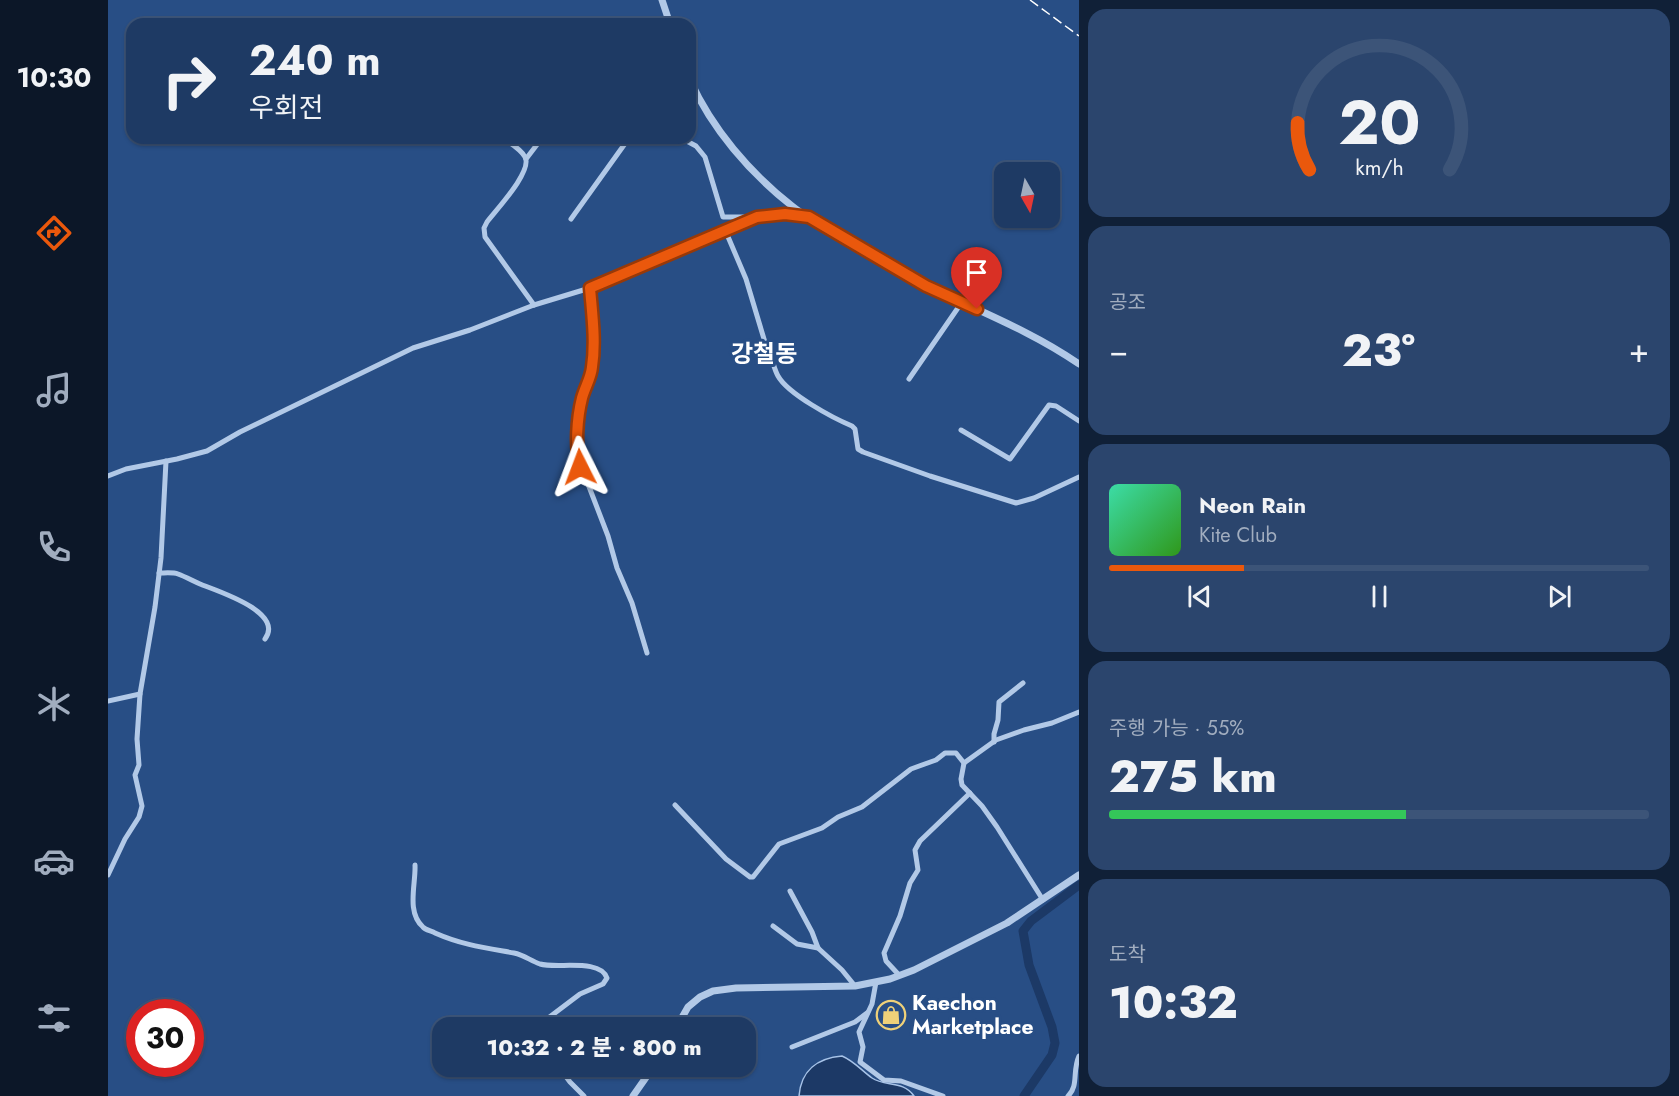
<!DOCTYPE html>
<html lang="ko">
<meta charset="utf-8">
<style>
:root{--surface:#1e3a64;--page:#2b456d;--text:#f1f3f6;--muted:#a1adbf;--line:#3c5478;--accent:#ea580c}
body{margin:0;font-family:Jost,"Noto Sans KR",sans-serif;background:var(--page);color:var(--text);height:100vh;display:flex;flex-direction:column;font-size:22px;white-space:nowrap}
*{box-sizing:border-box;margin:0}
p{font-size:20px;color:var(--muted)}
.icon{flex:none;width:33px;height:33px;fill:none;stroke:currentColor;stroke-width:2;stroke-linecap:round;stroke-linejoin:round}
.map{position:relative;flex:1;overflow:hidden}
.drawer{display:flex;flex-direction:column;gap:9px;padding:9px;background:#102037;width:600px}
.drawer>*{flex:none}
.top-card{position:absolute;left:18px;top:18px;width:570px;height:126px;border-radius:18px;box-shadow:0 2px 4px #0004,0 0 0 2px var(--line);background:#1e3a64;color:var(--text);overflow:hidden}
.needle{width:39px;rotate:171deg}
.controls{position:absolute;left:886px;top:162px;display:grid;gap:12px}
.controls a{display:grid;place-items:center;width:66px;height:66px;border-radius:12px;background:var(--surface);box-shadow:0 2px 4px #0004,0 0 0 2px var(--line);font-size:30px}
.speed{position:absolute;left:18px;top:999px;display:flex;gap:12px;font-size:30px;font-weight:700;text-align:center}
.speed>*{display:grid;place-content:center;width:78px;height:78px;border-radius:50%;background:var(--surface);box-shadow:0 2px 4px #0004,0 0 0 2px var(--line);line-height:1}
.speed .limit{border:9px solid #d22;background:#fff;color:#111}
.pin{position:absolute;display:grid;place-items:center;width:51px;height:51px;color:#fff;margin:-62px -26px;border-radius:50% 50% 50% 0;rotate:-45deg;box-shadow:0 0 6px #0007}
.pin .icon{rotate:45deg}
.me{position:absolute;width:66px;margin:-33px;rotate:357deg;stroke-linejoin:round;filter:drop-shadow(0 0 4px #0008)}
.turn{display:flex;align-items:center;gap:21px;height:126px;padding:0 24px;font-size:27px}
.turn .icon{width:78px;height:78px;stroke-width:2.5}
.turn b{display:block;font-size:42px;line-height:51px}
.big{font-size:45px;font-weight:800;line-height:1.1}
.drawer .widget{flex:1;display:flex;flex-direction:column;justify-content:center;gap:9px;min-width:0;padding:0 21px;border-radius:18px;background:var(--page)}
.drawer .dial{align-items:center;gap:0}
.dial svg{height:156px;overflow:visible;fill:none;stroke:var(--line);stroke-width:7;stroke-linecap:round;text-anchor:middle}
.dial text{fill:var(--text);stroke:none}
.song{display:flex;align-items:center;gap:18px}
.cover{width:72px;height:72px;border-radius:9px;background:linear-gradient(135deg,hsl(160 70% 55%),hsl(110 70% 35%))}
.played{height:6px;border-radius:3px;background:linear-gradient(90deg,var(--accent) 25%,var(--line) 25%)}
.keys{display:flex;justify-content:space-around;direction:ltr}
.heat{display:flex;justify-content:space-between;align-items:center;font-size:33px;direction:ltr}
.charge{height:9px;border-radius:4px;background:linear-gradient(90deg,#34c759 55%,var(--line) 0)}
.trip{position:absolute;left:324px;top:1017px;width:324px;height:60px;border-radius:18px;background:var(--surface);box-shadow:0 2px 4px #0004,0 0 0 2px var(--line);font-weight:800;line-height:60px;text-align:center}
main{display:flex;flex:1;min-height:0}
.dock{display:flex;flex-direction:column;width:108px;justify-content:space-around;align-items:center;background:#0c1728;color:var(--muted)}
.dock .icon{width:42px;height:42px}
.dock .active{color:var(--accent)}
.dock b{font-size:27px;color:var(--text)}
.map>svg:first-child{display:block}
</style>
<main>
<nav class="dock">
<b>10:30</b>
<svg class="icon active" aria-label="directions" viewBox="0 0 24 24"><path d="M12 3l9 9-9 9-9-9zM9 14v-3h6M13 9l2 2-2 2"/></svg>
<svg class="icon" aria-label="music" viewBox="0 0 24 24"><path d="M9 18V5l10-2v13"/><circle cx="6" cy="18" r="3"/><circle cx="16" cy="16" r="3"/></svg>
<svg class="icon" aria-label="phone" viewBox="0 0 24 24"><path d="M5 4h4l2 5-3 2q2 4 5 5l2-3 5 2v4C11 20 4 13 5 4z"/></svg>
<svg class="icon" aria-label="climate" viewBox="0 0 24 24"><path d="M12 3v18M4 7l16 10M4 17L20 7"/></svg>
<svg class="icon" aria-label="car" viewBox="0 0 24 24"><path d="M5 17H2v-5l4-1 3-4h7l3 4 3 1v5h-3M9 17h6M6 11h13"/><circle cx="7" cy="17" r="2"/><circle cx="17" cy="17" r="2"/></svg>
<svg class="icon" aria-label="filters" viewBox="0 0 24 24"><path d="M4 7h16M4 17h16"/><circle cx="9" cy="7" r="2"/><circle cx="15" cy="17" r="2"/></svg>
</nav>
<div class="map">
<svg width="971" height="1096" viewBox="0 0 971 1096">
<rect width="100%" height="100%" fill="#284e85"/>
<path fill="#1c3966" stroke="#a7c3e8" stroke-width="1.5" d="M 734,1056 C 746,1061 754,1071 764,1078 C 777,1087 795,1080 806,1096 L 691,1096 C 693,1070 710,1058 734,1056 Z"/>
<g fill="none" stroke-linecap="round" stroke-linejoin="round">
<polyline stroke="#1c3966" stroke-width="9" points="916,1096 944,1055 947,1043 944,1027 921,965 915,931 923,921 971,885"/>
<g stroke="#b2c9e7" stroke-width="5">
<polyline points="501,24 505,20"/>
<path d="M 395,138 C 402,143 413,149 417,157 C 425,171 388,210 379,222 L 376,228 L 377,237 L 426,305"/>
<polyline points="573,138 588,146 597,157 615,217 647,217"/>
<polyline points="418,159 434,138"/>
<polyline points="463,219 521,138"/>
<path d="M 618,232 L 638,279 L 659,349 C 665,358 665,367 670,376 C 680,394 725,418 744,426 L 747,429 L 750,449 L 755,452 L 822,476 L 908,503 L 926,498 L 971,477"/>
<polyline points="482,288 485,364 471,411 470,458 500,536 509,568 524,603 539,653"/>
<polyline points="801,379 854,302"/>
<polyline points="853,430 902,459 941,405 948,406 971,421"/>
<polyline points="0,476 18,469 69,459 99,451 132,432 305,348 362,330 426,305 482,288 649,217 677,214 696,216"/>
<path d="M 51,573 C 57,573 65,572 70,574 C 78,577 85,581 92,584 C 109,591 177,612 157,639"/>
<polyline points="0,701 32,694"/>
<polyline points="886,742 886,734 890,720 891,702 915,683"/>
<polyline points="856,763 888,740 916,730 944,723 971,712"/>
<polyline points="567,805 618,859 642,877 645,877 671,844 714,828 730,817 754,807 803,769 828,760 837,753 848,753 856,763 853,779 854,785 874,806 889,827 935,900"/>
<path d="M 307,865 C 308,884 298,912 315,927 C 317,930 324,931 327,933 C 354,945 378,948 406,953 C 416,955 423,961 432,964 C 449,969 492,958 499,978 L 495,984 L 472,994 L 427,1028"/>
<polyline points="0,875 17,839 31,817 34,806 27,775 31,765 29,739 32,694 47,607 53,558 58,461"/>
<polyline points="682,891 704,932 710,948 734,970 747,986"/>
<polyline points="665,926 689,944 710,948"/>
<polyline points="791,975 778,961 776,953 792,916 802,883 810,870 807,850 812,841 862,793"/>
<polyline points="768,982 764,1004 751,1032 755,1047 752,1062 776,1080 793,1081 835,1096"/>
<polyline points="684,1047 747,1022 759,1013"/>
<polyline points="450,1066 462,1082 476,1096"/>
<path d="M 960,1096 C 971,1086 964,1071 971,1056"/>
</g>
<g stroke="#b2c9e7" stroke-width="7">
<polyline points="554,0 562,24"/>
<path d="M 582,80 C 604,129 642,173 684,206 C 705,223 731,235 754,248 C 776,261 798,276 821,287 C 871,311 925,332 971,364"/>
<polyline points="568,1028 580,1007 592,997 605,991 628,988 747,986 782,979 806,970 899,923 971,875"/>
<polyline points="525,1096 546,1066"/>
</g>
<polyline stroke="#fff" stroke-width="1.5" stroke-dasharray="10 4.5" stroke-linecap="butt" points="922,0 971,36"/>
</g>
<g fill="none" stroke-linecap="round" stroke-linejoin="round">
<g stroke="#983908" stroke-width="15">
<path id="route" d="M 472,467 C 467,446 469,418 474,398 C 477,387 483,378 484,367 C 488,341 484,313 482,288 L 649,217 L 677,214 L 701,217 L 818,286 L 869,309"/>
</g>
<use href="#route" stroke="#ea580c" stroke-width="10"/>
</g>
<defs>
<g id="shop-ring" transform="scale(1.5)"><circle r="9.5" fill="#284e85" stroke="#efd179" stroke-width="1.5"/><path d="M-5-2.5h2.3a2.7 3.5 0 0 1 5.4 0H5L5.5 6h-11ZM-1.5-2.5h3a1.5 2.3 0 0 0-3 0Z" fill="#efd179"/></g>
</defs>
<g fill-rule="evenodd">
<use href="#shop-ring" x="783" y="1015"/>
</g>
<g text-anchor="middle" dominant-baseline="central" stroke-width="6" stroke-linejoin="round" paint-order="stroke">
<g font-size="21" font-weight="bold" fill="#fff" stroke="#284e85" text-anchor="start">
<text x="804" y="1003">Kaechon<tspan x="804" dy="24">Marketplace</tspan></text>
</g>
<g font-size="24" font-weight="bold" fill="#fff" stroke="#284e85">
<text x="656" y="353">강철동</text>
</g>
</g>
</svg>
<div class="controls">
<a><svg class="needle" viewBox="-14 -14 28 28"><path d="M0-13l5 13h-10z" fill="#e53935"/><path d="M0 13l5-13h-10z" fill="#a1adbf"/></svg></a>
</div>
<div class="speed"><div class="limit">30</div></div>
<div class="pin" style="left:869px;top:309px;background:#d93025"><svg class="icon" aria-label="arrive" viewBox="0 0 24 24"><path d="M6 21V4h12l-3 4 3 4H6"/></svg></div>
<svg class="me" style="left:472px;top:467px" viewBox="-20 -20 40 40"><path d="M0-17L14 15 0 8-14 15z" fill="#ea580c" stroke="#fff" stroke-width="4"/></svg>
<div class="trip">10:32 · 2 분 · 800 m</div>
<div class="top-card">
<div class="turn"><svg class="icon" aria-label="right" viewBox="0 0 24 24"><path d="M7 20v-9h11M14 6l5 5-5 5"/></svg><div><b>240 m</b>우회전</div></div>
</div>
</div>
<section class="drawer">
<div class="widget dial"><svg viewBox="0 0 100 80">
<path d="M14 69A42 42 0 1 1 86 69"/>
<path d="M14 69A42 42 0 0 1 8 45" stroke="#ea580c"/>
<text x="50" y="56" font-size="32" font-weight="700">20</text>
<text x="50" y="72" font-size="11">km/h</text>
</svg></div>
<div class="widget"><p>공조</p>
<div class="heat"><a>−</a><b class="big">23°</b><a>+</a></div>
</div>
<div class="widget">
<div class="song"><i class="cover"></i><div><b>Neon Rain</b><p>Kite Club</p></div></div>
<div class="played"></div>
<div class="keys"><svg class="icon" aria-label="previous" viewBox="0 0 24 24"><path d="M18 5L8 12l10 7zM5 5v14"/></svg><svg class="icon" aria-label="pause" viewBox="0 0 24 24"><path d="M8 5v14M16 5v14"/></svg><svg class="icon" aria-label="next" viewBox="0 0 24 24"><path d="M6 5l10 7-10 7zM19 5v14"/></svg></div>
</div>
<div class="widget"><p>주행 가능 · 55%</p><b class="big">275 km</b><div class="charge"></div></div>
<div class="widget"><p>도착</p><b class="big">10:32</b></div>
</section>
</main>
